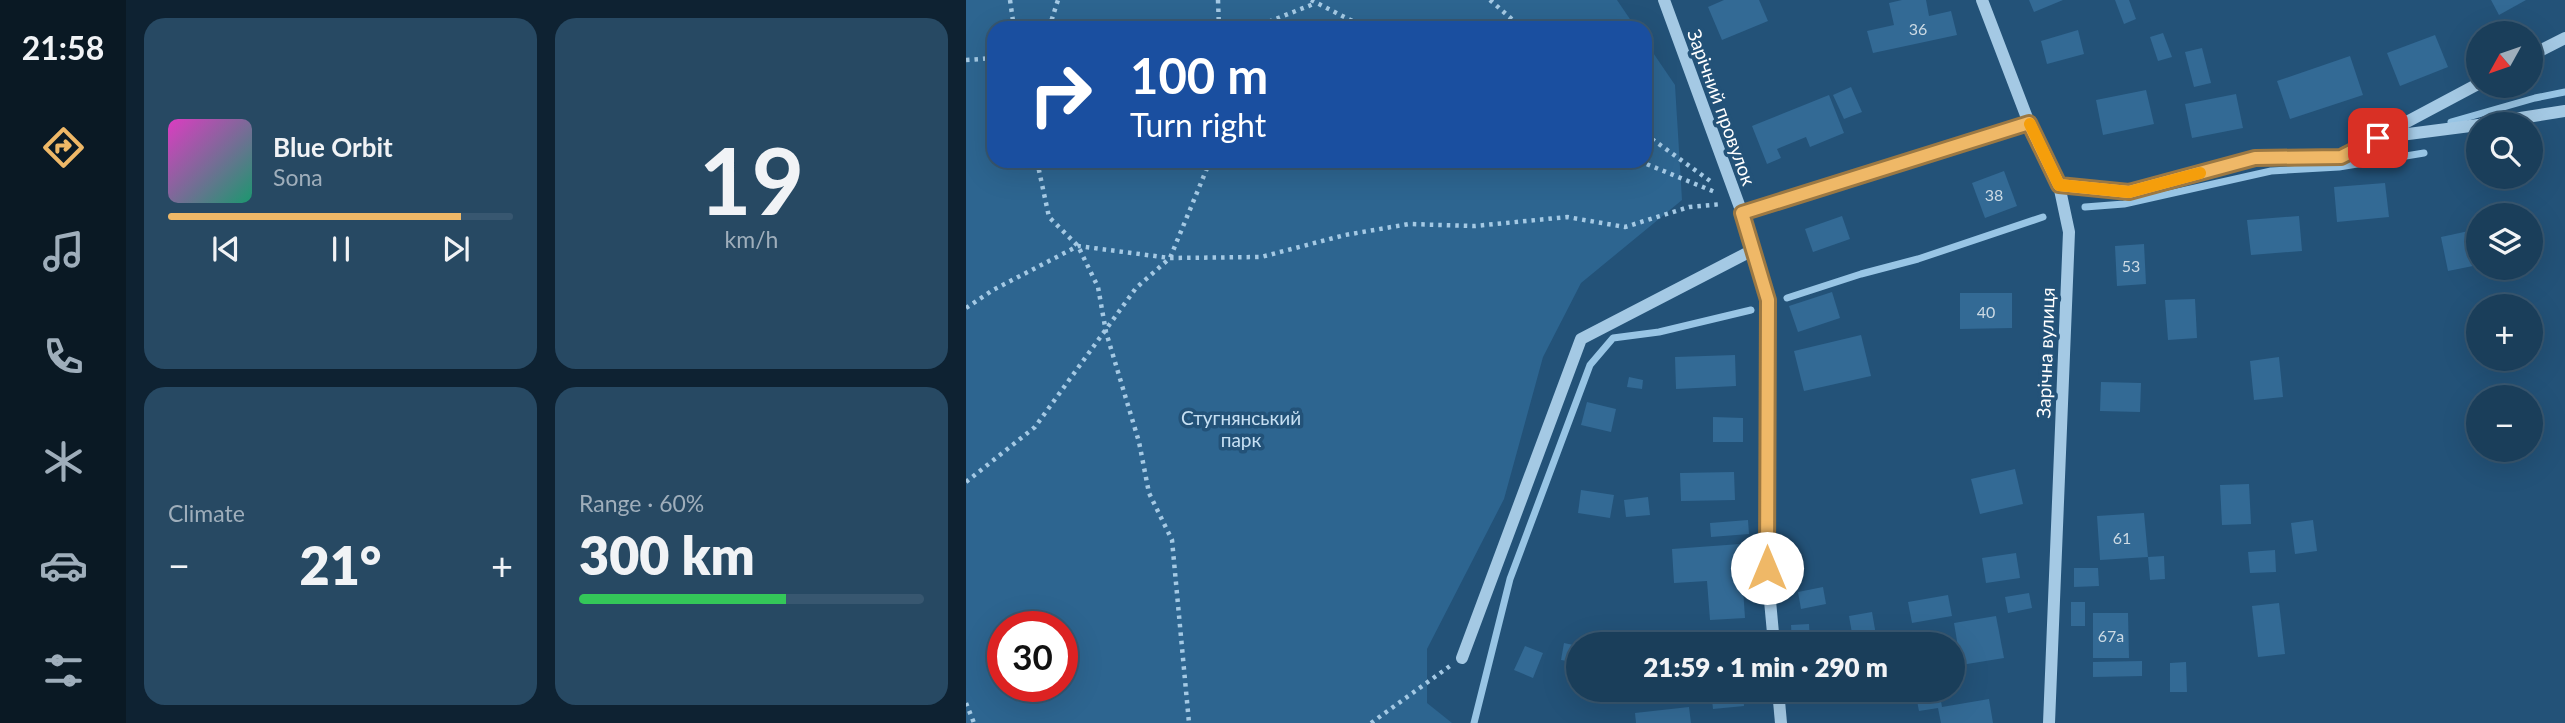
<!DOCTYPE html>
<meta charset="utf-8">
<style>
:root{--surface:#1a3e5a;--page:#274963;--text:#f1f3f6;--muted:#9faebb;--line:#385770;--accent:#efb867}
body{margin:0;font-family:Lato,sans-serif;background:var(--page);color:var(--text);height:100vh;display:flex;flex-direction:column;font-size:26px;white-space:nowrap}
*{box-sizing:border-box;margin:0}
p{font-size:23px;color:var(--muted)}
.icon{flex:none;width:38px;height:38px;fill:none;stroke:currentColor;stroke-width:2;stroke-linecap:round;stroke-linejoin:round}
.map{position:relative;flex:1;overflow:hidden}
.panel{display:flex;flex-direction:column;gap:18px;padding:18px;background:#0e2232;width:840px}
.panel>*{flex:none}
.hud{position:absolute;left:21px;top:21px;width:665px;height:147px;border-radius:21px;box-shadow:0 7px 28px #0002,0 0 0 2px var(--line);background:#1a4fa0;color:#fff;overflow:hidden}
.needle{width:46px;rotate:230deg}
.buttons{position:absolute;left:1500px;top:21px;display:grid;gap:14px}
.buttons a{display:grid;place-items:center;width:77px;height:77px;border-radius:50%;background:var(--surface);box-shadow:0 7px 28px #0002,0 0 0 2px var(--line);font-size:35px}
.speed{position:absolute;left:21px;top:611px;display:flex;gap:14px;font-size:35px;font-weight:700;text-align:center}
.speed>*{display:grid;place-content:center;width:91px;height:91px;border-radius:50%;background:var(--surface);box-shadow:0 7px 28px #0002,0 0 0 2px var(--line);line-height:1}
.speed .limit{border:10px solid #d22;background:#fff;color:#111}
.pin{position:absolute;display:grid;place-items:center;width:60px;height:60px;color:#fff;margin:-30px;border-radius:14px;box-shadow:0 4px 10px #0006}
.me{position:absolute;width:77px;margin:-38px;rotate:0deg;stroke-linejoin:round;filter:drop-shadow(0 0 5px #0008)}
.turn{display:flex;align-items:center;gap:24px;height:147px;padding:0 28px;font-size:32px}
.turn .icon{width:91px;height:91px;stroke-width:2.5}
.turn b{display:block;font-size:49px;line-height:60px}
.big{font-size:52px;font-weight:800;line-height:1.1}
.panel .tile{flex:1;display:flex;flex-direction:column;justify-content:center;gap:10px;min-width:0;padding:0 24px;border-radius:21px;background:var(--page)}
.panel .dial{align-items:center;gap:0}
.dial b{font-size:91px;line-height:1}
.song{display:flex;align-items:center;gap:21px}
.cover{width:84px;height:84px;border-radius:10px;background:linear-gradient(135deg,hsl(310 70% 55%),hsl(160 70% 35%))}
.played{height:7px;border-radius:4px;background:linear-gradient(90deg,var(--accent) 85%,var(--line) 85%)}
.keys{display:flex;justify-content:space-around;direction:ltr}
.heat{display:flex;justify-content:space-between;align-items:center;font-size:38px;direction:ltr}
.charge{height:10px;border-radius:5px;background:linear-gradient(90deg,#34c759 60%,var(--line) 0)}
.panel .tiles{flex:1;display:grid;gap:18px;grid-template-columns:repeat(2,1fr)}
.trip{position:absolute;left:600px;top:632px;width:399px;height:70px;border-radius:35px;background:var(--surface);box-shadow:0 7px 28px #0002,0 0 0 2px var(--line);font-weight:800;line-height:70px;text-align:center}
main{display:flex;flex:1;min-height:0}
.menu{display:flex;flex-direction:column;width:126px;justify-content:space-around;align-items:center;background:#0a1924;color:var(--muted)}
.menu .icon{width:49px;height:49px}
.menu .active{color:var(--accent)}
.menu b{font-size:32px;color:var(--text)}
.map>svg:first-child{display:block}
</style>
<main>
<nav class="menu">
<b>21:58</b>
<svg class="icon active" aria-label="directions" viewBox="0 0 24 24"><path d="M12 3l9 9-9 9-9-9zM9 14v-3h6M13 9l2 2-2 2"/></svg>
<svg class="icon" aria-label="music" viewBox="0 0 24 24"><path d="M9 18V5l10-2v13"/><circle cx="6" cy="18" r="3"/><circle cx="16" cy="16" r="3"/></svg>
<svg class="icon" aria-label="phone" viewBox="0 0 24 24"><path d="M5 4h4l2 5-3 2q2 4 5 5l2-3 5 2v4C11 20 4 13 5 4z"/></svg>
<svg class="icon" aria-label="climate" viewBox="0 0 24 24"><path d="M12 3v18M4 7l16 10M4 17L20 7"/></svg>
<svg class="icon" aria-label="car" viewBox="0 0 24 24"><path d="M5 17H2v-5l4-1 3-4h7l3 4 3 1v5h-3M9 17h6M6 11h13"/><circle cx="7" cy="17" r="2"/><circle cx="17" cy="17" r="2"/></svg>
<svg class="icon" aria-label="filters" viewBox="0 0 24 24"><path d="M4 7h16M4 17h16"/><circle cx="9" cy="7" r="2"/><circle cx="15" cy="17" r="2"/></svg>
</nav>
<section class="panel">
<div class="tiles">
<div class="tile">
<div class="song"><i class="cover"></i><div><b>Blue Orbit</b><p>Sona</p></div></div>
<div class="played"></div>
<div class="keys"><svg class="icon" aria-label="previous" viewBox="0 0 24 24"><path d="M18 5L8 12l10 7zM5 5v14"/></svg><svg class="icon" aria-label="pause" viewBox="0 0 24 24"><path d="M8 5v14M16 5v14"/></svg><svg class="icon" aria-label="next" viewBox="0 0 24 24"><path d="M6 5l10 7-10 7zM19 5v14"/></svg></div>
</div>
<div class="tile dial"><b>19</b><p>km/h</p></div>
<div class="tile"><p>Climate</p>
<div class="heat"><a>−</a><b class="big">21°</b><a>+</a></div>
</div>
<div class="tile"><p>Range · 60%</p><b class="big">300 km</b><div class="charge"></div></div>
</div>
</section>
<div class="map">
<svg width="1599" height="723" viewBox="0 0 1599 723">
<rect width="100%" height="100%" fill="#235278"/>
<path fill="#2d6590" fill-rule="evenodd" d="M 0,0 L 651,0 L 670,28 L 28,28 L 28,161 L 679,161 L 679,41 L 709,85 L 716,200 L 615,283 L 577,357 L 538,499 L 461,649 L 461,703 L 486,723 L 0,723 ZM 37,626 L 96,626 L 96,686 L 37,686 Z"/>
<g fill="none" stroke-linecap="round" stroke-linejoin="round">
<g stroke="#98c5e5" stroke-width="7">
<polyline points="1485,122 1569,98 1599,92"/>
<polyline points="1119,207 1158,204 1305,171 1373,167 1458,153"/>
<polyline points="821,298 895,274 952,259 1077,217"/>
<polyline points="508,723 544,579 624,365 647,338 693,332 785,310"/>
</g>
</g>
<g fill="#336a95">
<polygon points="758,0 793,0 802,21 756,40 742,7"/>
<polygon points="936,0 960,0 963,16 985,11 991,35 907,53 901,31 928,25 923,3"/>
<polygon points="1063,0 1097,0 1068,12"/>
<polygon points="1149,0 1163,0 1170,19 1158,24"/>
<polygon points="1525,0 1560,0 1533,15"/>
<polygon points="1112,30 1118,54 1081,64 1075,41"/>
<polygon points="1197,33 1206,57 1192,61 1184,37"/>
<polygon points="1469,35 1482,67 1434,86 1421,53"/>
<polygon points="1236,48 1245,83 1228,87 1219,52"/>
<polygon points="1384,56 1397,95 1324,119 1311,81"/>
<polygon points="885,87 896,112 878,119 867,95"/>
<polygon points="1180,90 1188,124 1137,135 1130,100"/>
<polygon points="1270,94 1277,128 1226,138 1219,104"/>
<polygon points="863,95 878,133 844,147 840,137 811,149 815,158 801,164 786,126"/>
<polygon points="1038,171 1051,206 1019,218 1006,183"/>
<polygon points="1419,183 1423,217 1371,222 1368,187"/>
<polygon points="876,216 884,239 847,252 839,229"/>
<polygon points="1333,216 1336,251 1285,255 1281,220"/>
<polygon points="1512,229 1512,265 1482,271 1475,237"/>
<polygon points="1178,244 1180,284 1151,286 1149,246"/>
<polygon points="866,292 874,318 832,332 823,306"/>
<polygon points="994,293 1046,293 1046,328 994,329"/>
<polygon points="1229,299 1231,338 1202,340 1199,300"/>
<polygon points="895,335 905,376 838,391 828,351"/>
<polygon points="769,355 770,386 710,389 709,357"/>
<polygon points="1313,357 1317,397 1288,400 1284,361"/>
<polygon points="663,377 677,380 676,389 661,387"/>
<polygon points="1135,382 1175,383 1174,412 1134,411"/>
<polygon points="621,402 650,409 645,432 615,425"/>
<polygon points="747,417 777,418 777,442 747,442"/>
<polygon points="1049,469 1057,504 1014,514 1005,479"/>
<polygon points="768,472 769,500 715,501 714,473"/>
<polygon points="1283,484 1285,524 1256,525 1254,485"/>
<polygon points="615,490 648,495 644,518 612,513"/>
<polygon points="682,497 684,515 660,517 658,500"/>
<polygon points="1178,513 1182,557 1198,556 1199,579 1184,580 1182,557 1134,560 1131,516"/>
<polygon points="782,520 783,534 745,537 744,523"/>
<polygon points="1347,520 1351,551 1329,554 1325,523"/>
<polygon points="774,544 779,618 744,620 741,581 708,583 706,549"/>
<polygon points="1309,550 1310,572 1284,573 1282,552"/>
<polygon points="1050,553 1054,578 1020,583 1016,558"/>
<polygon points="1108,568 1132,568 1133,586 1108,587"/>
<polygon points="857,587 860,604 835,609 832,592"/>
<polygon points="1063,593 1066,608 1042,613 1039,597"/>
<polygon points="982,595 986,616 946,623 942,602"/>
<rect x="1105" y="602" width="14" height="24"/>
<polygon points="1313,603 1319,654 1292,657 1286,606"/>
<polygon points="906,612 910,635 887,639 883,616"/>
<polygon points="1127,613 1162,613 1163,658 1127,658"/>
<polygon points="1030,616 1038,658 995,665 988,623"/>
<polygon points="843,624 844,644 826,644 825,625"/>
<polygon points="598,643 612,646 612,663 595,660"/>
<polygon points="559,646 577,653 567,678 548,670"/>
<polygon points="1176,661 1176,676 1127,677 1127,662"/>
<polygon points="1220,662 1221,692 1204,692 1204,663"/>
<polygon points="745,690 777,690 778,706 747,709"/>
<polygon points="848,690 884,690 884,691 849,697"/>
<polygon points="973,690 976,707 1023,699 1027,723 975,723 972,708 953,711 949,691"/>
<polygon points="723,707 725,723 670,723 669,713"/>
</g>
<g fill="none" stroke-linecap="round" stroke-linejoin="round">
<g stroke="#a4c9e4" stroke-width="4.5" stroke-dasharray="3.5 5" stroke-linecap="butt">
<polyline points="44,0 48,28"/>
<polyline points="252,0 253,28"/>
<polyline points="345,0 400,28"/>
<polyline points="524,0 556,28"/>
<polyline points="83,28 92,0"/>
<polyline points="287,28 350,3"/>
<polyline points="0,60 28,58"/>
<polyline points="679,134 747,183"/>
<polyline points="71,161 83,217 112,246 132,287 140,332 173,442 183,493 206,540 223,723"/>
<polyline points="673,161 749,192"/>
<polyline points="0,308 27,290 112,246 204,258 295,257 379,235 443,224 509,226 601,217 659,227 723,207 756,204"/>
<polyline points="0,482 69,427 170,288 204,258 244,161"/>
<polyline points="0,703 8,723"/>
<polyline points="405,723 484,666"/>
</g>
<g stroke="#a4c9e4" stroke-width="12">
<polyline points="698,0 776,213 802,300 801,568 808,644"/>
<polyline points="1016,0 1063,123 1093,185 1103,232 1083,723"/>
<polyline points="1564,56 1599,38"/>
<polyline points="1516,124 1599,111"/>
<polyline points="1419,137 1512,125"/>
<polyline points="1093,185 1163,192 1289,158 1375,157 1512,84"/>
<polyline points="776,213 1063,123"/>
<polyline points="496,658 615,339 787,250"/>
<polyline points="812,690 815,723"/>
</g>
</g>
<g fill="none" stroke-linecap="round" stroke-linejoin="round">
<g stroke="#9b7843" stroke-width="18">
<polyline id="route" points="801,568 802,300 776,213 1063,123 1093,185 1163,192 1289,158 1375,157 1412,138"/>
</g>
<use href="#route" stroke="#efb867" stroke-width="12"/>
<polyline stroke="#f59e0b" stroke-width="12" points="1064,124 1093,185 1163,192 1234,173"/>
</g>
<g text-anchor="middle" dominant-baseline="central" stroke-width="7" stroke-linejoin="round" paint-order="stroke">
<g font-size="16" fill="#ccdae4">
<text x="952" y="28">36</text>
<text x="1028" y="194">38</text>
<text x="1165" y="265">53</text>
<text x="1020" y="311">40</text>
<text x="1156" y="537">61</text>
<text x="1145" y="635">67а</text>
</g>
<g font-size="19" fill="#fff" stroke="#235278">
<text transform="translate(756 107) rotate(70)">Зарічний провулок</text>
<text transform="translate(1079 353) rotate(-88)">Зарічна вулиця</text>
</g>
<g font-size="19" fill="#c7e0f3" stroke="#235278">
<text x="275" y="417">Стугнянський<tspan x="275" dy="22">парк</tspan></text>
</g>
</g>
</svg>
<div class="buttons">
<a><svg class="needle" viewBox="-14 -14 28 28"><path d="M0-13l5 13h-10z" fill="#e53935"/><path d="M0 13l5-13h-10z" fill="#9faebb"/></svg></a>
<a><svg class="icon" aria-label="search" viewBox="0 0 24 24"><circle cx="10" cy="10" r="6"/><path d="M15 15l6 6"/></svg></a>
<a><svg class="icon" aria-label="layers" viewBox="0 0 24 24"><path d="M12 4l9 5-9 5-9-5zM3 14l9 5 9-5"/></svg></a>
<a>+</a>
<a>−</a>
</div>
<div class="speed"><div class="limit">30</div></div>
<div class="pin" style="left:1412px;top:138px;background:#d93025"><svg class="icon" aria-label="arrive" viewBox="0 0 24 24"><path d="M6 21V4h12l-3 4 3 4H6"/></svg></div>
<svg class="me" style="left:801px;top:568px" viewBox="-20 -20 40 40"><circle r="19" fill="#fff"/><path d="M0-13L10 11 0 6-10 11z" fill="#efb867"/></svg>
<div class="trip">21:59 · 1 min · 290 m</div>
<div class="hud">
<div class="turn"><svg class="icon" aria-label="right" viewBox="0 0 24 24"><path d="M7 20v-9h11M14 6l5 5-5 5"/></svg><div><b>100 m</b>Turn right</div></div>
</div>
</div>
</main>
